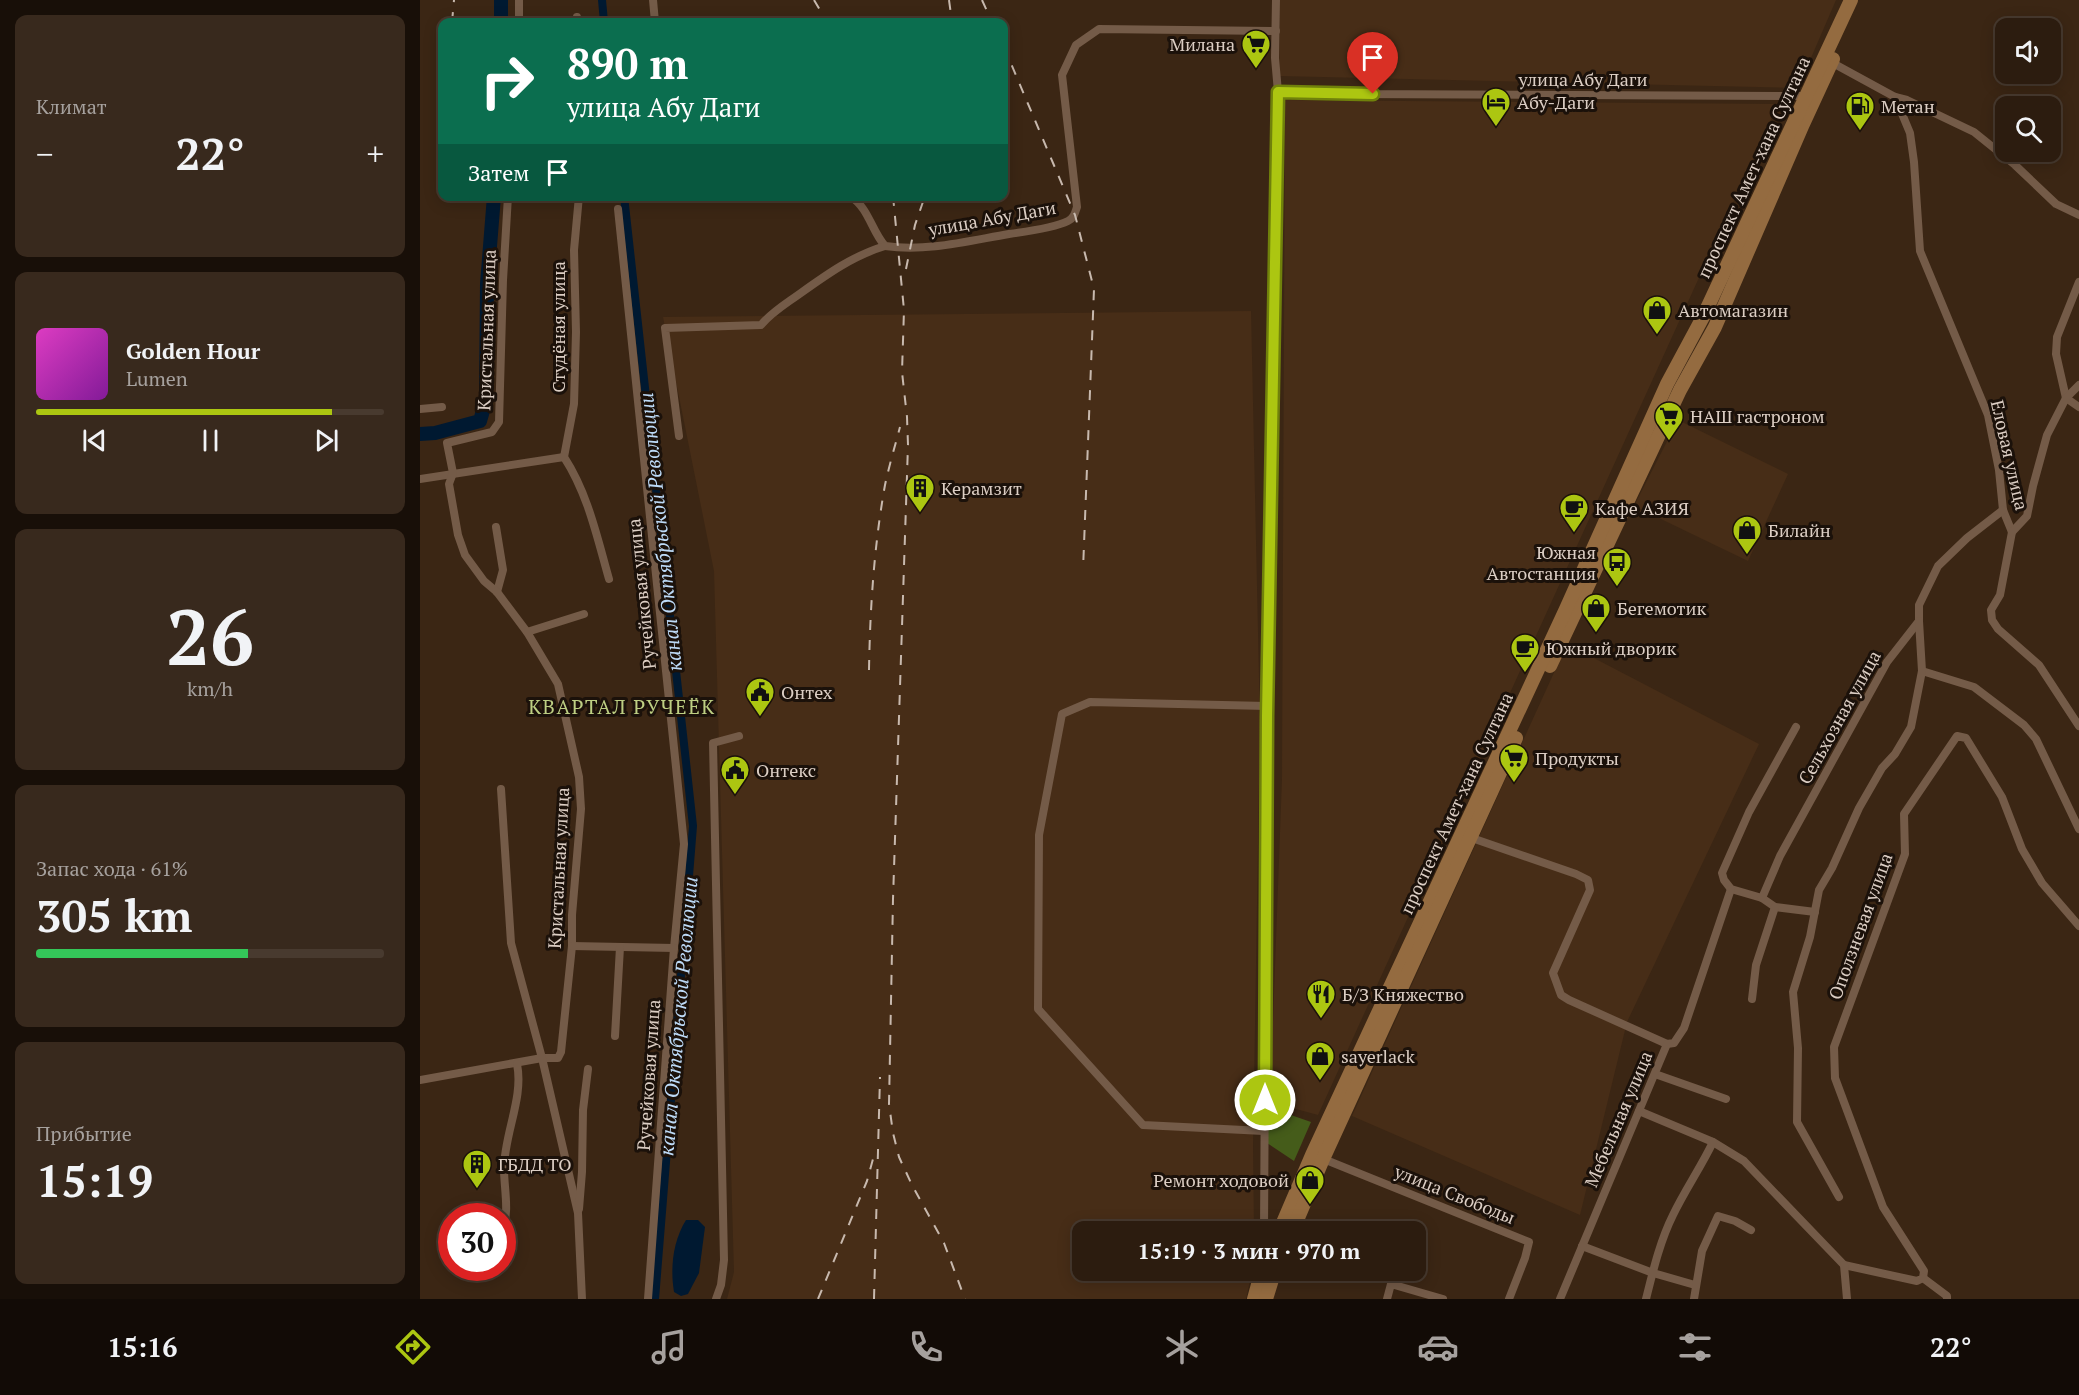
<!DOCTYPE html>
<html lang="ru">
<meta charset="utf-8">
<style>
:root{--surface:#2c1c0f;--page:#38291d;--text:#f1f3f6;--muted:#a6a19e;--line:#483a2f;--accent:#acc611}
body{margin:0;font-family:"PT Serif",serif;background:var(--page);color:var(--text);height:100vh;display:flex;flex-direction:column;font-size:22px;white-space:nowrap}
*{box-sizing:border-box;margin:0}
p{font-size:20px;color:var(--muted)}
.icon{flex:none;width:33px;height:33px;fill:none;stroke:currentColor;stroke-width:2;stroke-linecap:round;stroke-linejoin:round}
.map{position:relative;flex:1;overflow:hidden}
.details{display:flex;flex-direction:column;gap:15px;padding:15px;background:#180f08;width:420px}
.details>*{flex:none}
.guide{position:absolute;left:18px;top:18px;width:570px;height:183px;border-radius:12px;box-shadow:0 3px 15px #0003,0 0 0 2px var(--line);background:#0b6e4f;color:#fff;overflow:hidden}
.tools{position:absolute;left:1575px;top:18px;display:grid;gap:12px}
.tools a{display:grid;place-items:center;width:66px;height:66px;border-radius:12px;background:var(--surface);box-shadow:0 3px 15px #0003,0 0 0 2px var(--line);font-size:30px}
.speed{position:absolute;left:18px;top:1203px;display:flex;gap:12px;font-size:30px;font-weight:700;text-align:center}
.speed>*{display:grid;place-content:center;width:78px;height:78px;border-radius:50%;background:var(--surface);box-shadow:0 3px 15px #0003,0 0 0 2px var(--line);line-height:1}
.speed .limit{border:9px solid #d22;background:#fff;color:#111}
.pin{position:absolute;display:grid;place-items:center;width:51px;height:51px;color:#fff;margin:-62px -26px;border-radius:50% 50% 50% 0;rotate:-45deg;box-shadow:0 0 6px #0007}
.pin .icon{rotate:45deg}
.me{position:absolute;width:66px;margin:-33px;rotate:0deg;stroke-linejoin:round;filter:drop-shadow(0 0 4px #0008)}
.turn{display:flex;align-items:center;gap:21px;height:126px;padding:0 30px;font-size:27px}
.turn .icon{width:78px;height:78px;stroke-width:2.5}
.turn b{display:block;font-size:42px;line-height:51px}
.then{display:flex;align-items:center;height:57px;padding:0 30px;background:#0003;gap:12px;font-size:22px}
.big{font-size:45px;font-weight:700;line-height:1.1}
.details .card{flex:1;display:flex;flex-direction:column;justify-content:center;gap:9px;min-width:0;padding:0 21px;border-radius:12px;background:var(--page)}
.details .dial{align-items:center;gap:0}
.dial b{font-size:78px;line-height:1}
.song{display:flex;align-items:center;gap:18px}
.cover{width:72px;height:72px;border-radius:9px;background:linear-gradient(135deg,hsl(310 70% 55%),hsl(290 70% 35%))}
.played{height:6px;border-radius:3px;background:linear-gradient(90deg,var(--accent) 85%,var(--line) 85%)}
.keys{display:flex;justify-content:space-around;direction:ltr}
.heat{display:flex;justify-content:space-between;align-items:center;font-size:33px;direction:ltr}
.charge{height:9px;border-radius:4px;background:linear-gradient(90deg,#34c759 61%,var(--line) 0)}
.trip{position:absolute;left:652px;top:1221px;width:354px;height:60px;border-radius:12px;background:var(--surface);box-shadow:0 3px 15px #0003,0 0 0 2px var(--line);font-weight:700;line-height:60px;text-align:center}
.dock{display:flex;height:96px;justify-content:space-around;align-items:center;background:#120b06;color:var(--muted)}
.dock .icon{width:42px;height:42px}
.dock .active{color:var(--accent)}
.dock b{font-size:27px;color:var(--text)}
main{display:flex;flex:1;min-height:0}
.map>svg:first-child{display:block}
</style>
<main>
<section class="details">
<div class="card"><p>Климат</p>
<div class="heat"><a>−</a><b class="big">22°</b><a>+</a></div>
</div>
<div class="card">
<div class="song"><i class="cover"></i><div><b>Golden Hour</b><p>Lumen</p></div></div>
<div class="played"></div>
<div class="keys"><svg class="icon" aria-label="previous" viewBox="0 0 24 24"><path d="M18 5L8 12l10 7zM5 5v14"/></svg><svg class="icon" aria-label="pause" viewBox="0 0 24 24"><path d="M8 5v14M16 5v14"/></svg><svg class="icon" aria-label="next" viewBox="0 0 24 24"><path d="M6 5l10 7-10 7zM19 5v14"/></svg></div>
</div>
<div class="card dial"><b>26</b><p>km/h</p></div>
<div class="card"><p>Запас хода · 61%</p><b class="big">305 km</b><div class="charge"></div></div>
<div class="card"><p>Прибытие</p><b class="big">15:19</b></div>
</section>
<div class="map">
<svg width="1659" height="1299" viewBox="0 0 1659 1299">
<rect width="100%" height="100%" fill="#3b2614"/>
<g fill="#472d17">
<polygon points="860,0 1416,0 1378,88 859,76"/>
<polygon points="865,100 1358,104 898,1115 850,1102 862,779"/>
<polygon points="831,311 840,724 833,1146 834,1231 663,1232 663,1270 832,1271 826,1299 307,1299 314,1272 294,571 243,317"/>
<polygon points="1258,420 1368,474 1328,561 1214,506"/>
<polygon points="1147,644 1339,744 1207,1022 1160,1215 932,1116"/>
</g>
<polygon fill="#455c1a" points="848,1107 891,1122 874,1161 847,1143"/>
<path fill="#001931" d="M 266,1220 L 278,1220 L 285,1227 L 279,1273 L 268,1294 L 261,1296 L 254,1292 C 250,1267 253,1241 266,1220 Z"/>
<g fill="none" stroke-linecap="round" stroke-linejoin="round">
<g stroke="#001931" stroke-width="8">
<polyline points="182,0 184,22"/>
<polyline points="204,196 273,826 235,1299"/>
</g>
<g stroke="#001931" stroke-width="14">
<polyline points="81,0 81,22"/>
<polyline points="0,434 15,433 60,421 66,400 67,284 74,196"/>
</g>
<g stroke="#745b48" stroke-width="8">
<polyline points="233,0 235,22"/>
<polyline points="157,17 158,22"/>
<polyline points="99,22 99,0"/>
<polyline points="1409,61 1475,97 1487,100 1554,132 1595,165 1636,204 1659,215"/>
<polyline points="858,92 929,94 1385,96 1388,98"/>
<polyline points="1475,97 1490,133 1494,162 1500,251 1568,415 1579,470 1583,510 1592,532 1580,595 1571,610 1572,620 1578,629 1619,665 1659,726"/>
<path d="M 159,196 L 154,250 L 156,332 L 154,404 L 144,457 C 168,494 177,537 189,579"/>
<path d="M 430,196 C 449,208 451,230 465,246 C 506,252 548,241 589,234 C 604,232 634,228 648,221 C 654,218 655,213 657,207 L 642,75 L 656,45 L 679,29 L 856,31"/>
<polyline points="198,209 264,844 254,948 228,1299"/>
<polyline points="1646,398 1636,354 1637,337 1659,282"/>
<polyline points="1646,398 1659,407"/>
<polyline points="0,409 22,407"/>
<path d="M 259,436 L 245,328 L 341,325 C 352,312 364,305 378,295 C 406,275 432,256 465,246"/>
<polyline points="0,479 144,457"/>
<polyline points="76,527 83,570 77,592"/>
<polyline points="1592,532 1607,516 1613,486 1627,435 1646,398 1659,385"/>
<polyline points="107,632 164,614"/>
<polyline points="1502,671 1554,687 1604,725 1616,739 1659,829"/>
<polyline points="1376,727 1329,812 1302,873 1304,880 1311,889 1342,898 1355,907 1395,912"/>
<polyline points="81,789 91,943 122,1058 138,1058 141,1052 152,946 152,915 161,809 159,777 138,684 107,632 77,592 64,581 45,555 38,535 29,484 33,473 27,443 72,432 79,422 83,280 88,196"/>
<polyline points="1046,836 1156,874 1168,880 1170,890 1133,973 1141,995 1149,1000 1247,1044"/>
<polyline points="1342,898 1360,856 1467,662 1499,621 1499,605 1518,566 1547,538 1583,510"/>
<polyline points="152,946 254,948"/>
<polyline points="1332,999 1336,965 1355,907"/>
<polyline points="195,1036 200,947"/>
<polyline points="1235,1074 1306,1099"/>
<polyline points="0,1080 122,1058 158,1213 162,1299"/>
<polyline points="1219,1111 1293,1142 1324,1161 1424,1265 1497,1281 1503,1278 1504,1271 1463,1207 1415,1078 1414,1047 1485,854 1484,814 1537,736 1546,738 1582,797 1602,849 1622,883 1659,926"/>
<polyline points="844,1131 723,1125 618,1009 619,835 642,714 670,702 847,706"/>
<polyline points="901,1158 1109,1242 1105,1258 1089,1299"/>
<polyline points="1419,1197 1377,1122 1378,1048 1373,992 1390,937 1399,890 1412,868 1439,808 1462,768 1475,754 1491,727 1502,671 1499,621"/>
<polyline points="159,1209 162,1172 163,1110 168,1069"/>
<path d="M 82,1230 C 90,1213 84,1188 84,1169 C 84,1134 104,1098 97,1064"/>
<polyline points="844,1232 847,706 858,92 855,58 856,0"/>
<polyline points="1162,1246 1233,1273 1275,1285"/>
<polyline points="1424,1265 1427,1299"/>
<polyline points="1503,1278 1527,1296 1527,1299"/>
<polyline points="971,1284 974,1270"/>
<polyline points="296,1299 301,1285 304,1260 293,743 319,736"/>
<polyline points="967,1299 971,1284 1023,1299"/>
<polyline points="1140,1299 1247,1044 1254,1043 1264,1028 1311,889"/>
<path d="M 1226,1299 C 1233,1271 1240,1241 1253,1215 C 1265,1190 1281,1167 1293,1142"/>
<polyline points="1274,1299 1282,1251 1298,1216 1315,1221 1331,1230"/>
</g>
<g stroke="#946b40" stroke-width="14">
<polyline points="1130,666 1260,390 1295,327 1383,124 1413,59"/>
<polyline points="859,1232 892,1155 1146,609 1247,384 1283,317 1431,0"/>
<polyline points="872,1232 903,1159 1096,738"/>
<polyline points="834,1299 842,1270"/>
<polyline points="846,1299 855,1270"/>
</g>
<g stroke="#c8b9ae" stroke-width="2" stroke-dasharray="10 10" stroke-linecap="butt">
<polyline points="394,0 407,22"/>
<polyline points="529,0 532,22"/>
<polyline points="562,0 572,22"/>
<polyline points="32,22 34,0"/>
<polyline points="584,47 655,215 674,289 663,570"/>
<polyline points="473,196 484,310 482,372 487,417 488,445 473,899 469,1104 473,1133 479,1157 492,1185 524,1243 545,1299"/>
<polyline points="486,269 495,225 505,196"/>
<path d="M 449,670 C 450,609 454,546 465,485 C 469,466 475,446 480,427"/>
<polyline points="398,1299 447,1181 453,1159"/>
<polyline points="454,1299 460,1077"/>
</g>
</g>
<g fill="none" stroke-linecap="round" stroke-linejoin="round">
<g stroke="#70810b" stroke-width="15">
<polyline id="route" points="845,1100 847,716 858,92 953,94"/>
</g>
<use href="#route" stroke="#acc611" stroke-width="10"/>
</g>
<defs>
<g id="supermarket-pin" transform="scale(1.5)"><path d="M0 17L-7.5 6A9.5 9.5 0 1 1 7.5 6Z" fill="#acc611" stroke="#1b110a"/><path d="M-6-5.5h2.5l.6 2H6L4.5 2H-2.5L-4.4-4H-6ZM-1.5 3.2a1.3 1.3 0 1 0 .1 0ZM3 3.2a1.3 1.3 0 1 0 .1 0Z" fill="#111"/></g>
<g id="hotel-pin" transform="scale(1.5)"><path d="M0 17L-7.5 6A9.5 9.5 0 1 1 7.5 6Z" fill="#acc611" stroke="#1b110a"/><path d="M-6-4.5h1.5V1H6V5H4.5V3h-9V5H-6ZM-4 0a1.8 1.8 0 1 1 3.6 0ZM.5 0V-2.5h3Q6-2.5 6 0Z" fill="#111"/></g>
<g id="fuel-pin" transform="scale(1.5)"><path d="M0 17L-7.5 6A9.5 9.5 0 1 1 7.5 6Z" fill="#acc611" stroke="#1b110a"/><path d="M-5.5-6h7V0h2V4h1.3V-2.5L3-4.5l.8-.8L6-3V5H2.5V1h-1V6h-7ZM-4.2-4.7v3.2H.2V-4.7Z" fill="#111"/></g>
<g id="shop-pin" transform="scale(1.5)"><path d="M0 17L-7.5 6A9.5 9.5 0 1 1 7.5 6Z" fill="#acc611" stroke="#1b110a"/><path d="M-5-2.5h2.3a2.7 3.5 0 0 1 5.4 0H5L5.5 6h-11ZM-1.5-2.5h3a1.5 2.3 0 0 0-3 0Z" fill="#111"/></g>
<g id="building-pin" transform="scale(1.5)"><path d="M0 17L-7.5 6A9.5 9.5 0 1 1 7.5 6Z" fill="#acc611" stroke="#1b110a"/><path d="M-4-6H4V6H1V3H-1V6H-4ZM-2.5-4.3h1.7v1.8h-1.7ZM.8-4.3h1.7v1.8H.8ZM-2.5-1h1.7V.8h-1.7ZM.8-1h1.7V.8H.8Z" fill="#111"/></g>
<g id="cafe-pin" transform="scale(1.5)"><path d="M0 17L-7.5 6A9.5 9.5 0 1 1 7.5 6Z" fill="#acc611" stroke="#1b110a"/><path d="M-5.5-4.5H6V0H3Q3 3.5 0 3.5H-2.5Q-5.5 3.5-5.5 0ZM3-3.2v2h1.7v-2ZM-6 4.5H4V6H-6Z" fill="#111"/></g>
<g id="bus-pin" transform="scale(1.5)"><path d="M0 17L-7.5 6A9.5 9.5 0 1 1 7.5 6Z" fill="#acc611" stroke="#1b110a"/><path d="M-5-6H5V4H4V6H2V4H-2V6H-4V4H-5ZM-3.5-4V0h7V-4ZM-3.5 1.2v1.5H-2V1.2ZM2 1.2v1.5H3.5V1.2Z" fill="#111"/></g>
<g id="civic-pin" transform="scale(1.5)"><path d="M0 17L-7.5 6A9.5 9.5 0 1 1 7.5 6Z" fill="#acc611" stroke="#1b110a"/><path d="M-.6-6.5H3V-4.5H.6V-3L4-1V1h2V6H-6V1h2V-1L-.6-3ZM-1.2 2.5V6h2.4V2.5Z" fill="#111"/></g>
<g id="restaurant-pin" transform="scale(1.5)"><path d="M0 17L-7.5 6A9.5 9.5 0 1 1 7.5 6Z" fill="#acc611" stroke="#1b110a"/><path d="M-5-6h1v4h1v-4h1v4h1v-4h1v5L-1.5 .5V6h-2V.5L-5-1ZM5-6V6H3V1.5H1.5Q1.5-4 5-6Z" fill="#111"/></g>
</defs>
<g fill-rule="evenodd">
<use href="#supermarket-pin" x="836" y="44"/>
<use href="#hotel-pin" x="1076" y="102"/>
<use href="#fuel-pin" x="1440" y="106"/>
<use href="#shop-pin" x="1237" y="310"/>
<use href="#supermarket-pin" x="1249" y="416"/>
<use href="#building-pin" x="500" y="488"/>
<use href="#cafe-pin" x="1154" y="508"/>
<use href="#shop-pin" x="1327" y="530"/>
<use href="#bus-pin" x="1197" y="562"/>
<use href="#shop-pin" x="1176" y="608"/>
<use href="#cafe-pin" x="1105" y="648"/>
<use href="#civic-pin" x="340" y="692"/>
<use href="#supermarket-pin" x="1094" y="758"/>
<use href="#civic-pin" x="315" y="770"/>
<use href="#restaurant-pin" x="901" y="994"/>
<use href="#shop-pin" x="900" y="1056"/>
<use href="#building-pin" x="57" y="1164"/>
<use href="#shop-pin" x="890" y="1180"/>
</g>
<g text-anchor="middle" dominant-baseline="central" stroke-width="6" stroke-linejoin="round" paint-order="stroke">
<g font-size="18" fill="#dccec4" stroke="#1b110a" text-anchor="start">
<text x="815" y="44" text-anchor="end">Милана</text>
<text x="1097" y="102">Абу-Даги</text>
<text x="1461" y="106">Метан</text>
<text x="1258" y="310">Автомагазин</text>
<text x="1270" y="416">НАШ гастроном</text>
<text x="521" y="488">Керамзит</text>
<text x="1175" y="508">Кафе АЗИЯ</text>
<text x="1348" y="530">Билайн</text>
<text x="1176" y="552" text-anchor="end">Южная<tspan x="1176" dy="21">Автостанция</tspan></text>
<text x="1197" y="608">Бегемотик</text>
<text x="1126" y="648">Южный дворик</text>
<text x="361" y="692">Онтех</text>
<text x="1115" y="758">Продукты</text>
<text x="336" y="770">Онтекс</text>
<text x="922" y="994">Б/З Княжество</text>
<text x="921" y="1056">sayerlack</text>
<text x="78" y="1164">ГБДД ТО</text>
<text x="869" y="1180" text-anchor="end">Ремонт ходовой</text>
</g>
<g font-size="18" fill="#dccec4" stroke="#1b110a">
<text x="1163" y="79">улица Абу Даги</text>
<text transform="translate(1333 167) rotate(-65)">проспект Амет-хана Султана</text>
<text transform="translate(572 218) rotate(-10)">улица Абу Даги</text>
<text transform="translate(138 327) rotate(-90)">Студёная улица</text>
<text transform="translate(66 330) rotate(-88)">Кристальная улица</text>
<text transform="translate(1590 455) rotate(77)">Еловая улица</text>
<text transform="translate(221 594) rotate(-96)">Ручейковая улица</text>
<text transform="translate(1419 717) rotate(-61)">Сельхозная улица</text>
<text transform="translate(1036 803) rotate(-65)">проспект Амет-хана Султана</text>
<text transform="translate(138 868) rotate(-87)">Кристальная улица</text>
<text transform="translate(1440 926) rotate(-70)">Оползневая улица</text>
<text transform="translate(228 1075) rotate(-86)">Ручейковая улица</text>
<text transform="translate(1198 1119) rotate(-67)">Мебельная улица</text>
<text transform="translate(1035 1194) rotate(22)">улица Свободы</text>
</g>
<g font-size="20" font-style="italic" fill="#bddaf7" stroke="#1b110a">
<text transform="translate(240 532) rotate(-96)">канал Октябрьской Революции</text>
<text transform="translate(258 1016) rotate(-85)">канал Октябрьской Революции</text>
</g>
<g font-size="20" letter-spacing="1.5" fill="#becf83" stroke="#1b110a">
<text x="202" y="706">КВАРТАЛ РУЧЕЁК</text>
</g>
</g>
</svg>
<div class="tools">
<a><svg class="icon" aria-label="sound" viewBox="0 0 24 24"><path d="M4 9h4l5-4v14l-5-4H4zM17 9q2 3 0 6"/></svg></a>
<a><svg class="icon" aria-label="search" viewBox="0 0 24 24"><circle cx="10" cy="10" r="6"/><path d="M15 15l6 6"/></svg></a>
</div>
<div class="speed"><div class="limit">30</div></div>
<div class="pin" style="left:953px;top:94px;background:#d93025"><svg class="icon" aria-label="arrive" viewBox="0 0 24 24"><path d="M6 21V4h12l-3 4 3 4H6"/></svg></div>
<svg class="me" style="left:845px;top:1100px" viewBox="-20 -20 40 40"><circle r="17" fill="#acc611" stroke="#fff" stroke-width="3"/><path d="M0-11L8 9 0 5-8 9z" fill="#fff"/></svg>
<div class="trip">15:19 · 3 мин · 970 m</div>
<div class="guide">
<div class="turn"><svg class="icon" aria-label="right" viewBox="0 0 24 24"><path d="M7 20v-9h11M14 6l5 5-5 5"/></svg><div><b>890 m</b>улица Абу Даги</div></div>
<div class="then">Затем<svg class="icon" aria-label="arrive" viewBox="0 0 24 24"><path d="M6 21V4h12l-3 4 3 4H6"/></svg></div>
</div>
</div>
</main>
<nav class="dock">
<b>15:16</b>
<svg class="icon active" aria-label="directions" viewBox="0 0 24 24"><path d="M12 3l9 9-9 9-9-9zM9 14v-3h6M13 9l2 2-2 2"/></svg>
<svg class="icon" aria-label="music" viewBox="0 0 24 24"><path d="M9 18V5l10-2v13"/><circle cx="6" cy="18" r="3"/><circle cx="16" cy="16" r="3"/></svg>
<svg class="icon" aria-label="phone" viewBox="0 0 24 24"><path d="M5 4h4l2 5-3 2q2 4 5 5l2-3 5 2v4C11 20 4 13 5 4z"/></svg>
<svg class="icon" aria-label="climate" viewBox="0 0 24 24"><path d="M12 3v18M4 7l16 10M4 17L20 7"/></svg>
<svg class="icon" aria-label="car" viewBox="0 0 24 24"><path d="M5 17H2v-5l4-1 3-4h7l3 4 3 1v5h-3M9 17h6M6 11h13"/><circle cx="7" cy="17" r="2"/><circle cx="17" cy="17" r="2"/></svg>
<svg class="icon" aria-label="filters" viewBox="0 0 24 24"><path d="M4 7h16M4 17h16"/><circle cx="9" cy="7" r="2"/><circle cx="15" cy="17" r="2"/></svg>
<b>22°</b>
</nav>
